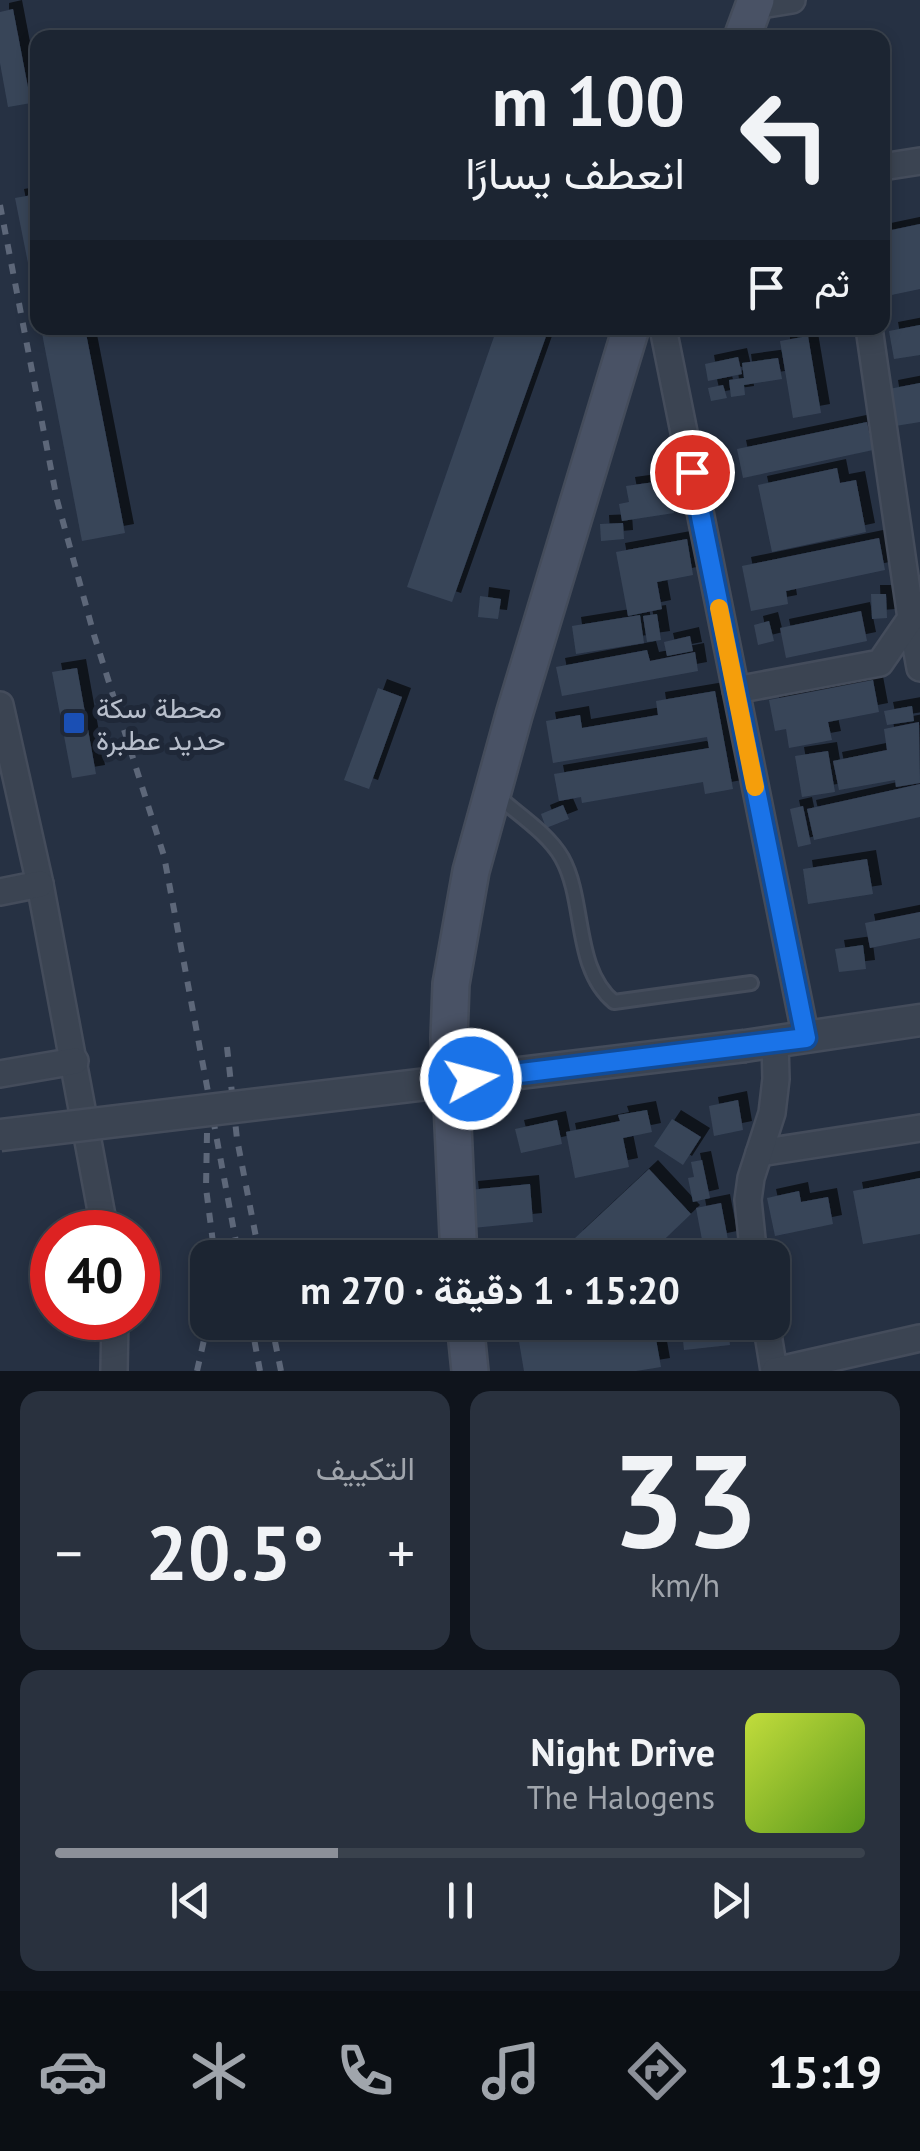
<!DOCTYPE html>
<html lang="ar">
<meta charset="utf-8">
<style>
:root{--surface:#1c2532;--page:#29313e;--text:#f1f3f6;--muted:#a0a5ac;--line:#3a424d;--accent:#8c9099}
body{margin:0;font-family:"PT Sans",Vazirmatn,sans-serif;background:var(--page);color:var(--text);direction:rtl;height:100vh;display:flex;flex-direction:column;font-size:38px;white-space:nowrap}
*{box-sizing:border-box;margin:0}
p{font-size:32px;color:var(--muted)}
.icon{flex:none;width:55px;height:55px;fill:none;stroke:currentColor;stroke-width:2;stroke-linecap:round;stroke-linejoin:round}
.map{position:relative;height:1371px;overflow:hidden;direction:ltr}
.panel{display:flex;flex-direction:column;gap:20px;padding:20px;background:#0f141c;flex:1}
.panel>*{flex:none}
.banner{position:absolute;left:30px;top:30px;width:860px;height:305px;border-radius:20px;box-shadow:0 5px 15px #0003,0 0 0 2px var(--line);direction:rtl;background:#1c2532;color:var(--text);overflow:hidden}
.speed{position:absolute;left:30px;top:1210px;display:flex;gap:20px;font-size:50px;font-weight:700;text-align:center}
.speed>*{display:grid;place-content:center;width:130px;height:130px;border-radius:50%;background:var(--surface);box-shadow:0 5px 15px #0003,0 0 0 2px var(--line);line-height:1}
.speed .limit{border:15px solid #d22;background:#fff;color:#111}
.pin{position:absolute;display:grid;place-items:center;width:85px;height:85px;color:#fff;margin:-42px;border:5px solid #fff;border-radius:50%;box-shadow:0 2px 10px #0007}
.me{position:absolute;width:110px;margin:-55px;rotate:83deg;stroke-linejoin:round;filter:drop-shadow(0 0 8px #0008)}
.turn{display:flex;align-items:center;gap:35px;height:210px;padding:0 40px;font-size:45px}
.turn .icon{width:130px;height:130px;stroke-width:2.5}
.turn b{display:block;font-size:70px;line-height:85px}
.then{display:flex;align-items:center;height:95px;padding:0 40px;background:#0003;gap:20px;font-size:38px}
.big{font-size:75px;font-weight:700;line-height:1.1}
.panel .tile{flex:1;display:flex;flex-direction:column;justify-content:center;gap:15px;min-width:0;padding:0 35px;border-radius:20px;background:var(--page)}
.panel .dial{align-items:center;gap:0}
.dial b{font-size:130px;line-height:1}
.song{display:flex;align-items:center;gap:30px}
.cover{width:120px;height:120px;border-radius:15px;background:linear-gradient(135deg,hsl(70 70% 55%),hsl(90 70% 35%))}
.played{height:10px;border-radius:5px;background:linear-gradient(90deg,var(--accent) 35%,var(--line) 35%)}
.keys{display:flex;justify-content:space-around;direction:ltr}
.heat{display:flex;justify-content:space-between;align-items:center;font-size:55px;direction:ltr}
.panel .tiles{flex:1;display:grid;gap:20px;grid-template-columns:1fr 1fr}
.tile:last-child{grid-column:span 2}
.trip{position:absolute;left:190px;top:1240px;width:600px;height:100px;border-radius:20px;background:var(--surface);box-shadow:0 5px 15px #0003,0 0 0 2px var(--line);font-weight:700;line-height:100px;text-align:center;direction:rtl}
.menu{display:flex;height:160px;justify-content:space-around;align-items:center;background:#0b0f14;color:var(--muted)}
.menu .icon{width:70px;height:70px}
.menu .selected{color:var(--accent)}
.menu b{font-size:45px;color:var(--text)}
.map>svg:first-child{display:block}
</style>
<div class="map">
<svg width="920" height="1371" viewBox="0 0 920 1371">
<defs>
<filter id="shadow"><feDropShadow dx="9" dy="-9" stdDeviation="0" flood-color="#0009"/></filter>
</defs>
<rect width="100%" height="100%" fill="#263143"/>
<g fill="#384559" filter="url(#shadow)">
<polygon points="13,9 31,103 8,107 0,63 0,12"/>
<polygon points="38,194 38,303 36,303 15,198"/>
<polygon points="920,224 920,289 882,297 882,232"/>
<polygon points="920,325 920,355 894,359 889,331"/>
<polygon points="41,328 85,328 125,533 82,541"/>
<polygon points="497,328 549,328 452,602 407,587"/>
<polygon points="808,336 821,413 793,418 780,341"/>
<polygon points="738,357 742,374 708,381 705,364"/>
<polygon points="778,358 782,379 744,385 745,395 731,397 729,380 744,378 742,363"/>
<polygon points="920,383 920,422 895,426 889,389"/>
<polygon points="723,385 727,398 711,401 708,388"/>
<polygon points="867,422 873,450 743,478 737,449"/>
<polygon points="837,468 840,483 856,480 866,532 772,552 758,485"/>
<polygon points="669,480 674,513 622,521 619,504 629,502 626,486"/>
<polygon points="623,523 624,539 601,541 600,524"/>
<polygon points="879,538 885,570 786,591 788,604 751,611 742,566"/>
<polygon points="687,539 693,575 657,582 662,609 628,616 616,552"/>
<polygon points="871,594 886,594 887,618 872,619"/>
<polygon points="480,596 501,599 498,619 478,617"/>
<polygon points="861,611 867,641 786,658 780,628"/>
<polygon points="657,614 661,640 647,642 643,616"/>
<polygon points="640,615 644,643 576,654 572,626"/>
<polygon points="769,621 774,641 758,645 754,625"/>
<polygon points="690,636 693,651 667,656 664,642"/>
<polygon points="647,650 650,661 695,652 698,671 562,696 556,667"/>
<polygon points="77,668 96,774 72,778 52,672"/>
<polygon points="873,680 879,712 828,722 832,740 789,748 786,729 775,731 769,700"/>
<polygon points="378,688 402,697 369,789 344,780"/>
<polygon points="715,691 733,789 705,794 703,782 582,803 581,797 559,801 554,774 709,748 707,737 553,763 546,721 580,715 582,728 658,715 656,701"/>
<polygon points="912,706 914,721 887,725 884,711"/>
<polygon points="919,722 920,783 896,787 895,780 839,790 833,761 887,750 884,729"/>
<polygon points="828,751 835,792 802,797 795,756"/>
<polygon points="920,784 920,817 814,840 807,809"/>
<polygon points="563,805 569,819 546,828 541,814"/>
<polygon points="803,806 811,844 798,847 790,809"/>
<polygon points="867,859 873,894 808,904 803,869"/>
<polygon points="920,912 920,938 870,948 865,923"/>
<polygon points="863,945 866,969 839,972 835,949"/>
<polygon points="738,1100 743,1130 714,1136 709,1106"/>
<polygon points="647,1110 652,1132 623,1138 629,1167 575,1178 566,1132 620,1121 618,1115"/>
<polygon points="672,1119 701,1137 683,1165 654,1146"/>
<polygon points="557,1120 562,1144 521,1153 515,1129"/>
<polygon points="702,1160 710,1198 693,1202 688,1178 694,1177 691,1162"/>
<polygon points="649,1169 691,1214 645,1258 592,1258 574,1239"/>
<polygon points="920,1178 920,1234 863,1244 853,1191"/>
<polygon points="530,1184 533,1222 473,1228 469,1190"/>
<polygon points="799,1191 801,1202 828,1197 833,1224 775,1236 767,1198"/>
<polygon points="721,1203 728,1240 703,1245 696,1208"/>
<polygon points="700,1250 701,1258 668,1258 668,1256"/>
<polygon points="526,1322 653,1322 661,1367 636,1371 524,1371 516,1324"/>
<polygon points="681,1322 727,1322 730,1345 684,1350"/>
</g>
<g fill="none" stroke-linecap="round" stroke-linejoin="round">
<g stroke="#444c5b" stroke-width="18">
<path id="service" d="M 495,794 C 516,813 548,833 562,858 C 586,901 573,968 614,1002 L 751,983"/>
</g>
<g stroke="#444c5b" stroke-width="30">
<g id="minor">
<polyline points="754,6 792,0"/>
<polyline points="882,167 920,161"/>
<polyline points="663,328 806,1038"/>
<polyline points="911,618 920,668"/>
<polyline points="736,690 880,663 911,618 869,328"/>
<polyline points="0,705 40,884 105,1232"/>
<polyline points="0,892 40,884"/>
<polyline points="0,1074 75,1061"/>
<polyline points="759,1153 920,1128"/>
<polyline points="754,1258 748,1200 751,1178 772,1113 776,1079 775,1042"/>
<polyline points="766,1322 774,1371"/>
<polyline points="114,1371 115,1318"/>
<polyline points="775,1371 920,1338"/>
</g>
</g>
<g stroke="#444c5b" stroke-width="35">
<polyline id="tertiary" points="745,1046 920,1020"/>
</g>
<g stroke="#444c5b" stroke-width="40">
<g id="secondary">
<polyline points="742,38 756,0"/>
<polyline points="459,1258 449,1038 451,984 471,871 514,715 631,328"/>
<polyline points="465,1322 470,1371"/>
</g>
</g>
<use href="#service" stroke="#3b4452" stroke-width="12"/>
<use href="#minor" stroke="#3b4452" stroke-width="25"/>
<use href="#tertiary" stroke="#3b4452" stroke-width="30"/>
<use href="#secondary" stroke="#495265" stroke-width="35"/>
<g stroke="#5d6779" stroke-width="6" stroke-dasharray="10 10" stroke-linecap="butt">
<polyline points="0,205 57,500 94,635 164,856 239,1258"/>
<polyline points="227,1047 237,1139 260,1258"/>
<polyline points="207,1133 206,1188 215,1258"/>
<polyline points="251,1322 260,1371"/>
<polyline points="271,1322 281,1371"/>
<polyline points="197,1371 208,1322"/>
</g>
<g stroke="#444c5b" stroke-width="35" stroke-linecap="butt">
<polyline id="tertiary-bridge" points="0,1135 745,1046"/>
</g>
<use href="#tertiary-bridge" stroke="#3b4452" stroke-width="30"/>
</g>
<g fill="none" stroke-linecap="round" stroke-linejoin="round">
<g stroke="#114b97" stroke-width="25">
<polyline id="route" points="471,1079 806,1038 692,472"/>
</g>
<use href="#route" stroke="#1a73e8" stroke-width="18"/>
<polyline stroke="#f59e0b" stroke-width="18" points="719,608 755,787"/>
</g>
<rect fill="#1a4fb4" stroke="#1f2838" stroke-width="4" x="62" y="711" width="24" height="24" rx="5"/>
<g text-anchor="middle" dominant-baseline="central" stroke-width="10" stroke-linejoin="round" paint-order="stroke">
<g font-size="28" fill="#b8bfcc" stroke="#1f2838" text-anchor="start">
<text x="96" y="707">محطة سكة<tspan x="96" dy="32">حديد عطبرة</tspan></text>
</g>
</g>
</svg>
<div class="speed"><div class="limit">40</div></div>
<div class="pin" style="left:692px;top:472px;background:#d93025"><svg class="icon" aria-label="arrive" viewBox="0 0 24 24"><path d="M6 21V4h12l-3 4 3 4H6"/></svg></div>
<svg class="me" style="left:471px;top:1079px" viewBox="-20 -20 40 40"><circle r="17" fill="#1a73e8" stroke="#fff" stroke-width="3"/><path d="M0-11L8 9 0 5-8 9z" fill="#fff"/></svg>
<div class="trip">15:20 · 1 دقيقة · 270 m</div>
<div class="banner">
<div class="turn"><svg class="icon" aria-label="left" viewBox="0 0 24 24"><path d="M17 20v-9H6M10 6l-5 5 5 5"/></svg><div><b>100 m</b>انعطف يسارًا</div></div>
<div class="then">ثم<svg class="icon" aria-label="arrive" viewBox="0 0 24 24"><path d="M6 21V4h12l-3 4 3 4H6"/></svg></div>
</div>
</div>
<section class="panel">
<div class="tiles">
<div class="tile dial"><b>33</b><p>km/h</p></div>
<div class="tile"><p>التكييف</p>
<div class="heat"><a>−</a><b class="big">20.5°</b><a>+</a></div>
</div>
<div class="tile">
<div class="song"><i class="cover"></i><div><b>Night Drive</b><p>The Halogens</p></div></div>
<div class="played"></div>
<div class="keys"><svg class="icon" aria-label="previous" viewBox="0 0 24 24"><path d="M18 5L8 12l10 7zM5 5v14"/></svg><svg class="icon" aria-label="pause" viewBox="0 0 24 24"><path d="M8 5v14M16 5v14"/></svg><svg class="icon" aria-label="next" viewBox="0 0 24 24"><path d="M6 5l10 7-10 7zM19 5v14"/></svg></div>
</div>
</div>
</section>
<nav class="menu">
<b>15:19</b>
<svg class="icon selected" aria-label="directions" viewBox="0 0 24 24"><path d="M12 3l9 9-9 9-9-9zM9 14v-3h6M13 9l2 2-2 2"/></svg>
<svg class="icon" aria-label="music" viewBox="0 0 24 24"><path d="M9 18V5l10-2v13"/><circle cx="6" cy="18" r="3"/><circle cx="16" cy="16" r="3"/></svg>
<svg class="icon" aria-label="phone" viewBox="0 0 24 24"><path d="M5 4h4l2 5-3 2q2 4 5 5l2-3 5 2v4C11 20 4 13 5 4z"/></svg>
<svg class="icon" aria-label="climate" viewBox="0 0 24 24"><path d="M12 3v18M4 7l16 10M4 17L20 7"/></svg>
<svg class="icon" aria-label="car" viewBox="0 0 24 24"><path d="M5 17H2v-5l4-1 3-4h7l3 4 3 1v5h-3M9 17h6M6 11h13"/><circle cx="7" cy="17" r="2"/><circle cx="17" cy="17" r="2"/></svg>
</nav>
